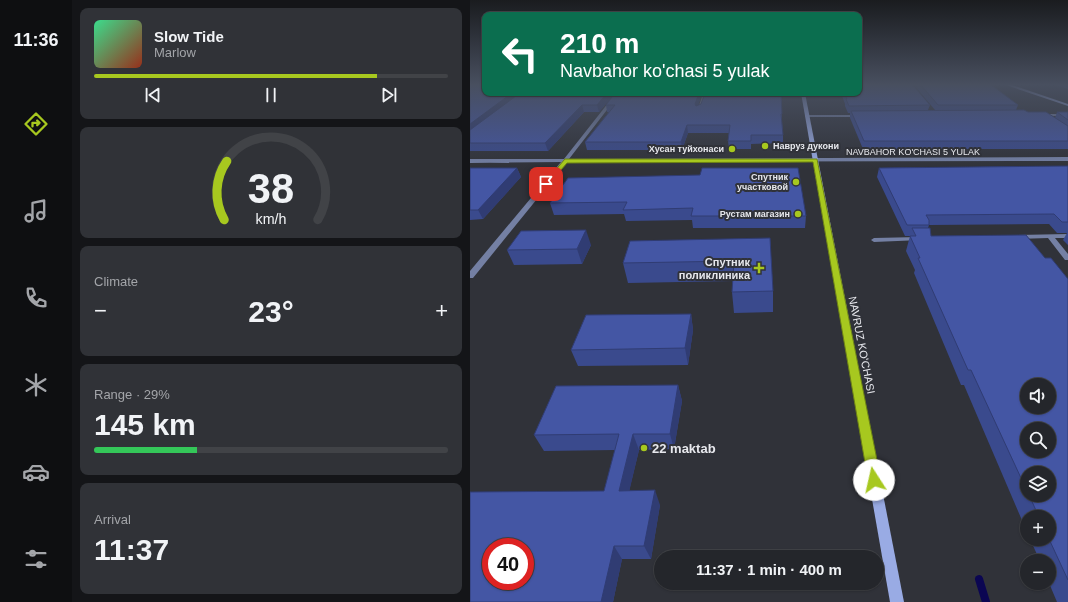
<!DOCTYPE html>
<meta charset="utf-8">
<style>
:root{--surface:#24262b;--page:#303237;--text:#f1f3f6;--muted:#a3a5a9;--line:#414347;--accent:#a7c81f}
body{margin:0;font-family:Helvetica,sans-serif;background:var(--page);color:var(--text);height:100vh;display:flex;flex-direction:column;font-size:15px;white-space:nowrap}
*{box-sizing:border-box;margin:0}
p{font-size:13px;color:var(--muted)}
.icon{flex:none;width:22px;height:22px;fill:none;stroke:currentColor;stroke-width:2;stroke-linecap:round;stroke-linejoin:round}
.map{position:relative;flex:1;overflow:hidden}
.side{display:flex;flex-direction:column;gap:8px;padding:8px;background:#141518;width:398px}
.side>*{flex:none}
.hud{position:absolute;left:12px;top:12px;width:380px;height:84px;border-radius:8px;box-shadow:0 1px 3px #0004,0 0 0 1px var(--line);background:#0b6e4f;color:#fff;overflow:hidden}
.controls{position:absolute;left:550px;top:378px;display:grid;gap:8px}
.controls a{display:grid;place-items:center;width:36px;height:36px;border-radius:50%;background:var(--surface);box-shadow:0 1px 3px #0004,0 0 0 1px var(--line);font-size:20px}
.speed{position:absolute;left:12px;top:538px;display:flex;gap:8px;font-size:20px;font-weight:700;text-align:center}
.speed>*{display:grid;place-content:center;width:52px;height:52px;border-radius:50%;background:var(--surface);box-shadow:0 1px 3px #0004,0 0 0 1px var(--line);line-height:1}
.speed .limit{border:6px solid #d22;background:#fff;color:#111}
.pin{position:absolute;display:grid;place-items:center;width:34px;height:34px;color:#fff;margin:-17px;border-radius:8px;box-shadow:0 2px 6px #0006}
.me{position:absolute;width:44px;margin:-22px;rotate:350deg;stroke-linejoin:round;filter:drop-shadow(0 0 3px #0008)}
.turn{display:flex;align-items:center;gap:14px;height:84px;padding:0 12px;font-size:18px}
.turn .icon{width:52px;height:52px;stroke-width:2.5}
.turn b{display:block;font-size:28px;line-height:34px}
.big{font-size:30px;font-weight:700;line-height:1.1}
.side .widget{flex:1;display:flex;flex-direction:column;justify-content:center;gap:6px;min-width:0;padding:0 14px;border-radius:8px;background:var(--page)}
.side .dial{align-items:center;gap:0}
.dial svg{height:104px;overflow:visible;fill:none;stroke:var(--line);stroke-width:7;stroke-linecap:round;text-anchor:middle}
.dial text{fill:var(--text);stroke:none}
.song{display:flex;align-items:center;gap:12px}
.cover{width:48px;height:48px;border-radius:6px;background:linear-gradient(135deg,hsl(150 70% 55%),hsl(10 70% 35%))}
.played{height:4px;border-radius:2px;background:linear-gradient(90deg,var(--accent) 80%,var(--line) 80%)}
.keys{display:flex;justify-content:space-around;direction:ltr}
.heat{display:flex;justify-content:space-between;align-items:center;font-size:22px;direction:ltr}
.charge{height:6px;border-radius:3px;background:linear-gradient(90deg,#34c759 29%,var(--line) 0)}
.trip{position:absolute;left:184px;top:550px;width:230px;height:40px;border-radius:20px;background:var(--surface);box-shadow:0 1px 3px #0004,0 0 0 1px var(--line);font-weight:700;line-height:40px;text-align:center}
main{display:flex;flex:1;min-height:0}
.menu{display:flex;flex-direction:column;width:72px;justify-content:space-around;align-items:center;background:#0e0f11;color:var(--muted)}
.menu .icon{width:28px;height:28px}
.menu .selected{color:var(--accent)}
.menu b{font-size:18px;color:var(--text)}
.map>svg:first-child{display:block}
</style>
<main>
<nav class="menu">
<b>11:36</b>
<svg class="icon selected" aria-label="directions" viewBox="0 0 24 24"><path d="M12 3l9 9-9 9-9-9zM9 14v-3h6M13 9l2 2-2 2"/></svg>
<svg class="icon" aria-label="music" viewBox="0 0 24 24"><path d="M9 18V5l10-2v13"/><circle cx="6" cy="18" r="3"/><circle cx="16" cy="16" r="3"/></svg>
<svg class="icon" aria-label="phone" viewBox="0 0 24 24"><path d="M5 4h4l2 5-3 2q2 4 5 5l2-3 5 2v4C11 20 4 13 5 4z"/></svg>
<svg class="icon" aria-label="climate" viewBox="0 0 24 24"><path d="M12 3v18M4 7l16 10M4 17L20 7"/></svg>
<svg class="icon" aria-label="car" viewBox="0 0 24 24"><path d="M5 17H2v-5l4-1 3-4h7l3 4 3 1v5h-3M9 17h6M6 11h13"/><circle cx="7" cy="17" r="2"/><circle cx="17" cy="17" r="2"/></svg>
<svg class="icon" aria-label="filters" viewBox="0 0 24 24"><path d="M4 7h16M4 17h16"/><circle cx="9" cy="7" r="2"/><circle cx="15" cy="17" r="2"/></svg>
</nav>
<section class="side">
<div class="widget">
<div class="song"><i class="cover"></i><div><b>Slow Tide</b><p>Marlow</p></div></div>
<div class="played"></div>
<div class="keys"><svg class="icon" aria-label="previous" viewBox="0 0 24 24"><path d="M18 5L8 12l10 7zM5 5v14"/></svg><svg class="icon" aria-label="pause" viewBox="0 0 24 24"><path d="M8 5v14M16 5v14"/></svg><svg class="icon" aria-label="next" viewBox="0 0 24 24"><path d="M6 5l10 7-10 7zM19 5v14"/></svg></div>
</div>
<div class="widget dial"><svg viewBox="0 0 100 80">
<path d="M14 69A42 42 0 1 1 86 69"/>
<path d="M14 69A42 42 0 0 1 16 24" stroke="#a7c81f"/>
<text x="50" y="56" font-size="32" font-weight="700">38</text>
<text x="50" y="72" font-size="11">km/h</text>
</svg></div>
<div class="widget"><p>Climate</p>
<div class="heat"><a>−</a><b class="big">23°</b><a>+</a></div>
</div>
<div class="widget"><p>Range · 29%</p><b class="big">145 km</b><div class="charge"></div></div>
<div class="widget"><p>Arrival</p><b class="big">11:37</b></div>
</section>
<div class="map">
<svg width="598" height="602" viewBox="0 0 598 602">
<rect width="100%" height="100%" fill="#303239"/>
<g fill="none" stroke-linecap="round" stroke-linejoin="round">
<polyline stroke="#0b0652" stroke-width="8" points="509,579 516,602"/>
<g fill="#7480a4" fill-rule="evenodd">
<polygon points="146,93 150,93 99,159 598,157 598,161 97,162 3,278 0,278 0,271 91,162 0,163 0,159 94,159"/>
<polygon points="233,93 237,93 230,111 227,112"/>
<polygon points="569,114 598,114 598,116 570,116 568,115"/>
<polygon points="336,115 391,115 393,116 391,117 337,117 335,116"/>
<polygon points="598,234 598,238 585,238 598,254 598,260 595,260 578,238 547,239 544,237 547,235"/>
<polygon points="449,237 451,238 451,240 404,242 401,240 404,238"/>
</g>
<g fill="#99abe4" fill-rule="evenodd">
<polygon points="533,84 539,84 598,104 598,106"/>
<polygon points="331,93 335,93 434,602 420,602"/>
</g>
</g>
<g fill="#3a4a8d" fill-rule="evenodd">
<polygon points="0,84 15,93 145,93 129,112 114,112 78,151 0,151"/>
<polygon points="443,84 520,84 548,105 546,110 585,118 587,112 598,112 598,149 393,149 380,118 380,113 378,113 375,106 375,104 371,93 389,93 460,105 458,110 465,110"/>
<polygon points="582,84 598,84 598,89"/>
<polygon points="145,93 232,93 228,105 312,114 312,122 313,135 313,143 281,144 281,149 259,149 258,141 259,133 218,133 212,150 117,150 115,142 139,112 137,112 136,105"/>
<path d="M 598,166 L 598,245 L 593,240 L 597,233 L 587,233 L 579,224 L 459,225 L 458,228 L 461,236 L 575,258 L 598,279 L 598,602 L 587,602 L 579,583 L 579,561 L 570,561 L 560,539 L 579,539 L 579,517 L 557,517 L 557,532 L 494,385 L 491,385 L 444,273 L 445,270 L 436,251 L 440,236 L 435,236 L 407,177 L 409,168 ZM 557,473 L 579,495 L 557,495 Z"/>
<polygon points="0,168 47,168 51,177 13,219 0,220"/>
<polygon points="98,178 336,216 335,228 223,228 222,220 156,221 154,214 84,215 80,203"/>
<polygon points="300,238 303,291 303,312 264,313 262,292 263,281 158,283 153,263"/>
<polygon points="121,245 112,264 44,265 37,250"/>
<polygon points="221,314 223,330 218,365 108,366 101,350"/>
<polygon points="208,385 212,401 204,449 169,450 159,491 190,505 181,559 152,559 143,602 0,602 134,491 145,450 74,451 64,435"/>
</g>
<g fill="#303c73">
<polygon points="42,93 54,93 0,134 0,124"/>
<polygon points="137,93 145,93 129,112 127,105"/>
<polygon points="229,93 232,93 226,112 225,104"/>
<polygon points="112,105 114,112 78,151 75,143"/>
<polygon points="217,125 218,133 212,150 211,142"/>
<polygon points="47,168 51,177 13,219 8,210"/>
<polygon points="116,230 121,245 112,264 107,249"/>
<polygon points="221,314 223,330 218,365 215,348"/>
<polygon points="208,385 212,401 204,449 200,434"/>
<polygon points="163,434 169,450 156,505 149,491"/>
<polygon points="185,490 190,505 181,559 174,546"/>
<polygon points="144,546 152,559 143,602 131,602"/>
</g>
<g fill="#4456a4" stroke="#303c73" fill-rule="evenodd">
<polygon points="0,84 15,84 15,93 42,93 0,124"/>
<polygon points="389,84 442,84 460,105 379,106 376,99 377,99 374,93 389,93"/>
<polygon points="450,84 520,84 548,105 468,105"/>
<polygon points="50,93 137,93 127,105 112,105 75,143 0,143 0,130"/>
<polygon points="145,93 229,93 225,104 226,106 231,104 235,93 311,93 312,114 311,114 313,135 281,135 281,141 258,141 260,125 217,125 211,142 115,142 145,105 136,105"/>
<polygon points="554,110 558,112 576,112 598,126 598,141 394,141 381,111"/>
<polygon points="587,112 598,112 598,120"/>
<polygon points="598,166 598,222 592,222 584,214 456,215 459,220 459,225 437,225 409,168"/>
<polygon points="0,168 47,168 8,210 0,210"/>
<polygon points="232,168 328,168 336,216 221,216 223,208 153,210 157,202 80,203 98,178 230,175"/>
<path d="M 442,228 L 460,228 L 461,236 L 556,235 L 575,258 L 581,258 L 598,279 L 598,580 L 579,539 L 579,517 L 569,517 L 559,495 L 579,495 L 579,473 L 557,473 L 557,491 L 501,370 L 498,370 L 448,258 L 450,258 L 440,236 L 446,236 ZM 557,385 L 579,385 L 579,407 L 557,407 ZM 557,429 L 579,429 L 579,451 L 557,451 Z"/>
<polygon points="116,230 107,249 37,250 51,231"/>
<polygon points="300,238 303,291 262,292 264,261 153,263 160,241"/>
<polygon points="221,314 215,348 101,350 116,315"/>
<path d="M 208,385 L 200,434 L 163,434 L 149,491 L 185,490 L 174,546 L 144,546 L 131,602 L 0,602 L 0,492 L 134,491 L 149,434 L 64,435 L 86,386 ZM 21,547 L 55,547 L 55,581 L 21,581 Z"/>
</g>
<linearGradient id="sky" x2="0" y2="1"><stop stop-color="#1a1c1f"/><stop offset="0.5" stop-color="#484f5f"/><stop offset="1" stop-color="#484f5f" stop-opacity="0"/></linearGradient>
<rect width="598" height="169" fill="url(#sky)"/>
<polygon fill="#a7c81f" stroke="#6d8214" points="95,159 347,159 411,480 409,485 404,487 400,485 398,480 343,162 97,163 78,185 74,185 74,183"/>
<g fill="#a7c81f" stroke="#303239" stroke-width="1.5">
<circle cx="295" cy="146" r="4"/>
<circle cx="262" cy="149" r="4"/>
<circle cx="326" cy="182" r="4"/>
<circle cx="328" cy="214" r="4"/>
<path d="M287 262h4v4h4v4h-4v4h-4v-4h-4v-4h4z"/>
<circle cx="174" cy="448" r="4"/>
</g>
<g text-anchor="middle" dominant-baseline="central" stroke-width="4" stroke-linejoin="round" paint-order="stroke">
<g font-size="9" font-weight="bold" fill="#e7e8ed" stroke="#303239" text-anchor="end">
<text x="303" y="146" text-anchor="start">Навруз дукони</text>
<text x="254" y="149">Хусан туйхонаси</text>
<text x="318" y="177">Спутник<tspan x="318" dy="10">участковой</tspan></text>
<text x="320" y="214">Рустам магазин</text>
</g>
<g font-size="9" fill="#e7e8ed" stroke="#303239">
<text x="443" y="152">NAVBAHOR KO'CHASI 5 YULAK</text>
</g>
<g font-size="11" font-weight="bold" fill="#e7e8ed" stroke="#303239" text-anchor="end">
<text x="280" y="262">Спутник<tspan x="280" dy="13">поликлиника</tspan></text>
</g>
<g font-size="11" fill="#e7e8ed" stroke="#303239">
<text transform="translate(392 345) rotate(79)">NAVRUZ KO'CHASI</text>
</g>
<g font-size="13" font-weight="bold" fill="#e7e8ed" stroke="#303239" text-anchor="start">
<text x="182" y="448">22 maktab</text>
</g>
</g>
</svg>
<div class="controls">
<a><svg class="icon" aria-label="sound" viewBox="0 0 24 24"><path d="M4 9h4l5-4v14l-5-4H4zM17 9q2 3 0 6"/></svg></a>
<a><svg class="icon" aria-label="search" viewBox="0 0 24 24"><circle cx="10" cy="10" r="6"/><path d="M15 15l6 6"/></svg></a>
<a><svg class="icon" aria-label="layers" viewBox="0 0 24 24"><path d="M12 4l9 5-9 5-9-5zM3 14l9 5 9-5"/></svg></a>
<a>+</a>
<a>−</a>
</div>
<div class="speed"><div class="limit">40</div></div>
<div class="pin" style="left:76px;top:184px;background:#d93025"><svg class="icon" aria-label="arrive" viewBox="0 0 24 24"><path d="M6 21V4h12l-3 4 3 4H6"/></svg></div>
<svg class="me" style="left:404px;top:480px" viewBox="-20 -20 40 40"><circle r="19" fill="#fff"/><path d="M0-13L10 11 0 6-10 11z" fill="#a7c81f"/></svg>
<div class="trip">11:37 · 1 min · 400 m</div>
<div class="hud">
<div class="turn"><svg class="icon" aria-label="left" viewBox="0 0 24 24"><path d="M17 20v-9H6M10 6l-5 5 5 5"/></svg><div><b>210 m</b>Navbahor ko'chasi 5 yulak</div></div>
</div>
</div>
</main>
